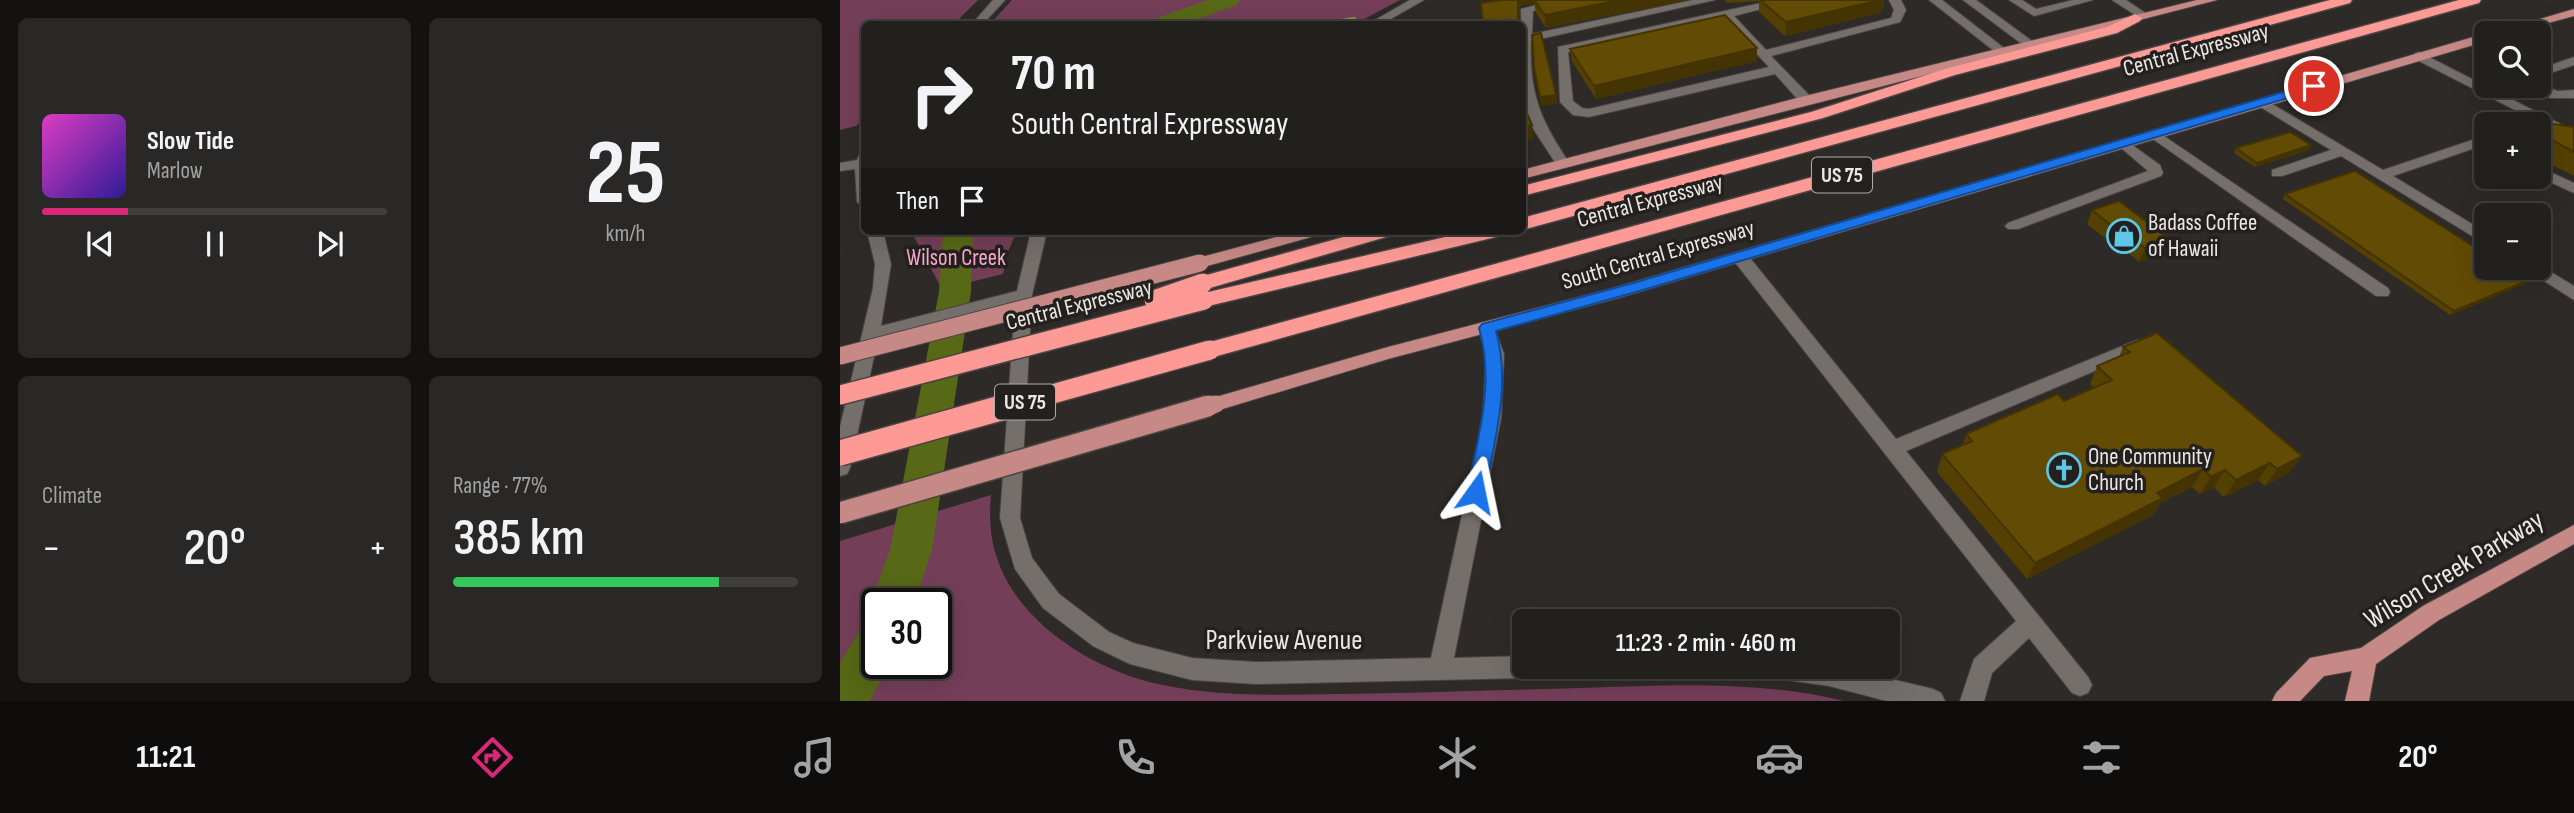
<!DOCTYPE html>
<meta charset="utf-8">
<style>
:root{--surface:#22201d;--page:#2a2826;--text:#f1f3f6;--muted:#a2a3a4;--line:#3f3e3b;--accent:#db2777}
body{margin:0;font-family:"Sofia Sans Condensed",sans-serif;background:var(--page);color:var(--text);height:100vh;display:flex;flex-direction:column;font-size:26px;white-space:nowrap}
*{box-sizing:border-box;margin:0}
p{font-size:23px;color:var(--muted)}
.icon{flex:none;width:38px;height:38px;fill:none;stroke:currentColor;stroke-width:2;stroke-linecap:round;stroke-linejoin:round}
.map{position:relative;flex:1;overflow:hidden}
.panel{display:flex;flex-direction:column;gap:18px;padding:18px;background:#131210;width:840px}
.panel>*{flex:none}
.top-card{position:absolute;left:21px;top:21px;width:665px;height:214px;border-radius:10px;box-shadow:0 7px 28px #0002,0 0 0 2px var(--line);background:#22201d;color:var(--text);overflow:hidden}
.fabs{position:absolute;left:1634px;top:21px;display:grid;gap:14px}
.fabs a{display:grid;place-items:center;width:77px;height:77px;border-radius:10px;background:var(--surface);box-shadow:0 7px 28px #0002,0 0 0 2px var(--line);font-size:35px}
.speed{position:absolute;left:21px;top:588px;display:flex;gap:14px;font-size:35px;font-weight:700;text-align:center}
.speed>*{display:grid;place-content:center;width:91px;height:91px;border-radius:50%;background:var(--surface);box-shadow:0 7px 28px #0002,0 0 0 2px var(--line);line-height:1}
.speed .limit{border:4px solid #111;border-radius:10px;background:#fff;color:#111}
.pin{position:absolute;display:grid;place-items:center;width:60px;height:60px;color:#fff;margin:-30px;border:4px solid #fff;border-radius:50%;box-shadow:0 2px 7px #0007}
.me{position:absolute;width:77px;margin:-38px;rotate:12deg;stroke-linejoin:round;filter:drop-shadow(0 0 5px #0008)}
.turn{display:flex;align-items:center;gap:24px;height:147px;padding:0 35px;font-size:32px}
.turn .icon{width:91px;height:91px;stroke-width:2.5}
.turn b{display:block;font-size:49px;line-height:60px}
.then{display:flex;align-items:center;height:66px;padding:0 35px;background:#0003;gap:14px;font-size:26px}
.big{font-size:52px;font-weight:600;line-height:1.1}
.panel .widget{flex:1;display:flex;flex-direction:column;justify-content:center;gap:10px;min-width:0;padding:0 24px;border-radius:10px;background:var(--page)}
.panel .dial{align-items:center;gap:0}
.dial b{font-size:91px;line-height:1}
.song{display:flex;align-items:center;gap:21px}
.cover{width:84px;height:84px;border-radius:10px;background:linear-gradient(135deg,hsl(310 70% 55%),hsl(250 70% 35%))}
.played{height:7px;border-radius:4px;background:linear-gradient(90deg,var(--accent) 25%,var(--line) 25%)}
.keys{display:flex;justify-content:space-around;direction:ltr}
.heat{display:flex;justify-content:space-between;align-items:center;font-size:38px;direction:ltr}
.charge{height:10px;border-radius:5px;background:linear-gradient(90deg,#34c759 77%,var(--line) 0)}
.panel .tiles{flex:1;display:grid;gap:18px;grid-template-columns:repeat(2,1fr)}
.trip{position:absolute;left:672px;top:609px;width:388px;height:70px;border-radius:10px;background:var(--surface);box-shadow:0 7px 28px #0002,0 0 0 2px var(--line);font-weight:600;line-height:70px;text-align:center}
.menu{display:flex;height:112px;justify-content:space-around;align-items:center;background:#0e0d0c;color:var(--muted)}
.menu .icon{width:49px;height:49px}
.menu .active{color:var(--accent)}
.menu b{font-size:32px;color:var(--text)}
main{display:flex;flex:1;min-height:0}
.map>svg:first-child{display:block}
</style>
<main>
<section class="panel">
<div class="tiles">
<div class="widget">
<div class="song"><i class="cover"></i><div><b>Slow Tide</b><p>Marlow</p></div></div>
<div class="played"></div>
<div class="keys"><svg class="icon" aria-label="previous" viewBox="0 0 24 24"><path d="M18 5L8 12l10 7zM5 5v14"/></svg><svg class="icon" aria-label="pause" viewBox="0 0 24 24"><path d="M8 5v14M16 5v14"/></svg><svg class="icon" aria-label="next" viewBox="0 0 24 24"><path d="M6 5l10 7-10 7zM19 5v14"/></svg></div>
</div>
<div class="widget dial"><b>25</b><p>km/h</p></div>
<div class="widget"><p>Climate</p>
<div class="heat"><a>−</a><b class="big">20°</b><a>+</a></div>
</div>
<div class="widget"><p>Range · 77%</p><b class="big">385 km</b><div class="charge"></div></div>
</div>
</section>
<div class="map">
<svg width="1734" height="701" viewBox="0 0 1734 701">
<rect width="100%" height="100%" fill="#2e2a27"/>
<g fill="#743e59" fill-rule="evenodd">
<polygon points="0,0 138,0 114,24 24,24 24,118 16,126 0,130"/>
<polygon points="172,0 560,0 515,24 150,24"/>
<polygon points="71,231 177,231 167,254 163,274 102,289"/>
<path d="M 151,495 C 149,516 150,538 157,558 C 179,625 257,672 323,685 C 380,697 439,695 497,694 C 578,693 660,690 741,688 C 830,685 917,680 1004,701 L 0,701 L 0,541 ZM 37,604 L 96,604 L 96,663 L 37,663 Z"/>
</g>
<g fill="none" stroke-linecap="round" stroke-linejoin="round">
<polyline stroke="#838e54" stroke-width="4.5" points="486,24 514,19"/>
<g fill="#576816" fill-rule="evenodd">
<polygon points="368,0 400,0 397,5 343,24 310,24 314,19"/>
<polygon points="103,231 133,231 131,292 92,550 74,604 37,604 37,618 30,604 50,550 99,292"/>
<polygon points="37,622 37,663 50,663 30,701 0,701 0,663 21,628"/>
</g>
<g stroke="#494542" stroke-width="2">
<g id="minor">
<polygon points="153,0 165,0 143,24 132,24"/>
<polygon points="570,0 584,0 542,24 528,24"/>
<path d="M 715,0 L 738,0 L 693,11 L 692,34 L 853,0 L 875,0 L 691,41 C 689,95 701,121 730,164 L 723,168 L 718,167 L 694,130 L 682,103 L 681,9 Z"/>
<path d="M 935,0 L 956,0 L 894,16 L 926,50 L 1051,18 L 1054,10 L 1049,0 L 1061,0 L 1066,10 L 1060,22 L 931,56 L 971,97 L 971,103 L 961,103 L 935,74 L 749,117 L 733,115 L 720,102 L 718,47 ZM 883,18 L 929,67 L 749,109 L 742,108 L 733,101 L 728,52 Z"/>
<polygon points="1089,0 1102,0 1168,51 1158,54"/>
<polygon points="1123,0 1136,0 1196,44 1186,47"/>
<polygon points="1169,0 1182,0 1196,9 1233,0 1253,0 1194,16"/>
<polygon points="1272,0 1286,0 1310,16 1300,18"/>
<polygon points="1579,52 1734,131 1734,140 1575,59 1575,53"/>
<polygon points="1734,57 1734,65 1699,77 1699,69"/>
<polygon points="1699,83 1717,91 1734,90 1734,98 1710,98 1691,86 1699,86"/>
<polygon points="1422,98 1543,170 1647,135 1647,144 1553,176 1647,233 1647,245 1501,156 1442,176 1432,176 1432,170 1491,150 1417,105 1415,102"/>
<polygon points="1315,130 1548,288 1550,292 1548,296 1536,296 1310,137 1310,131"/>
<polygon points="1284,139 1320,165 1323,173 1321,176 1178,229 1168,229 1165,226 1168,223 1308,171 1279,146 1279,140"/>
<polygon points="24,154 24,207 17,202 15,169 0,171 0,163 17,160 19,155"/>
<polygon points="1699,167 1734,183 1734,193 1699,177"/>
<polygon points="27,231 43,231 51,264 41,326 177,291 191,231 207,231 192,295 180,518 192,558 219,594 269,632 293,643 352,658 416,662 591,658 643,418 646,354 638,328 647,322 653,324 664,354 661,418 614,658 684,656 684,667 701,667 698,675 690,678 416,684 352,680 290,664 253,646 203,608 175,569 160,518 175,303 38,338 10,468 7,474 0,476 0,427 33,288 35,264"/>
<polygon points="900,252 906,253 1056,439 1297,340 1309,340 1312,344 1309,348 1066,451 1248,677 1252,685 1248,693 1240,696 1232,693 1189,638 1152,673 1144,701 1120,701 1134,659 1176,621 894,261 892,257"/>
<polygon points="1699,265 1734,286 1734,300 1684,268 1699,268"/>
<polygon points="921,667 1001,667 1093,689 1101,693 1105,701 1047,701 989,686 933,678 925,675"/>
</g>
</g>
<g stroke="#494542" stroke-width="2">
<g id="major">
<polygon points="1357,0 1377,0 682,179 682,170 961,97"/>
<polygon points="1734,9 1734,16 1671,33 1653,33"/>
<polygon points="1647,33 1647,41 778,298 548,359 376,411 369,409 367,404 369,399 548,347 770,289"/>
<polygon points="459,231 485,231 482,234 360,268 352,263 354,259"/>
<polygon points="1734,525 1734,544 1599,620 1536,664 1529,701 1505,701 1512,671 1484,676 1460,701 1432,701 1436,693 1470,658 1521,648 1583,606"/>
</g>
</g>
<g stroke="#494542" stroke-width="3">
<g id="highway">
<polygon points="1490,0 1512,0 1510,3 682,230 682,218"/>
<polygon points="1619,0 1641,0 1639,3 370,358 363,355 360,350 363,345 370,342"/>
<polygon points="1295,14 1302,18 1300,21 1277,33 1115,75 983,118 682,196 682,186 971,112 1105,69 1267,27"/>
<polygon points="525,231 555,231 553,235 363,290 356,288 353,283 356,278"/>
<polygon points="631,231 665,231 656,237 364,307 357,305 354,300 357,295 364,293"/>
</g>
</g>
<use href="#minor" fill="#756f6c" fill-rule="evenodd"/>
<use href="#major" fill="#c78985" fill-rule="evenodd"/>
<use href="#highway" fill="#fe9a96" fill-rule="evenodd"/>
<g stroke="#494542" stroke-width="19" stroke-linecap="butt">
<g id="major-bridge-far1">
<polyline points="0,356 360,263"/>
<polyline points="362,408 376,404"/>
</g>
</g>
<g stroke="#494542" stroke-width="24" stroke-linecap="butt">
<polyline id="major-bridge" points="0,513 368,406"/>
</g>
<g stroke="#494542" stroke-width="22" stroke-linecap="butt">
<g id="highway-bridge-far1">
<polyline points="314,300 363,283"/>
<polyline points="0,395 364,300"/>
<polyline points="162,408 370,350"/>
</g>
</g>
<g stroke="#494542" stroke-width="28" stroke-linecap="butt">
<polyline id="highway-bridge" points="0,453 168,406"/>
</g>
<use href="#major-bridge-far1" stroke="#c78985" stroke-width="17"/>
<use href="#major-bridge" stroke="#c78985" stroke-width="21"/>
<use href="#highway-bridge-far1" stroke="#fe9a96" stroke-width="19"/>
<use href="#highway-bridge" stroke="#fe9a96" stroke-width="25"/>
</g>
<g fill="#544003">
<polygon points="660,0 848,0 706,28 696,13 694,3 680,6 680,24 643,24"/>
<polygon points="885,0 1044,0 1042,12 945,36 919,12 919,1 888,3"/>
<polygon points="730,49 917,61 756,99 732,61"/>
<polygon points="1700,122 1734,127 1734,176 1699,158 1699,124"/>
<polygon points="1396,148 1469,150 1415,167 1394,153"/>
<polygon points="1445,194 1687,281 1683,285 1610,315 1443,199"/>
<polygon points="1252,210 1323,252 1299,262 1286,251 1283,252 1247,224"/>
<polygon points="1283,347 1462,456 1449,473 1425,486 1418,480 1384,497 1374,487 1360,494 1352,487 1320,503 1313,515 1187,579 1097,472 1102,454 1123,445 1126,434 1224,401 1254,388 1250,384 1257,366 1279,357"/>
</g>
<g fill="#453403">
<polygon points="678,0 694,0 694,3 680,6 680,24 678,24"/>
<polygon points="780,0 848,0 706,28 705,15"/>
<polygon points="1040,0 1044,0 1042,12 945,36 946,22"/>
<polygon points="917,48 917,61 756,99 754,86"/>
<polygon points="716,95 717,104 701,106 700,97"/>
<polygon points="692,125 694,139 682,142 682,127"/>
<polygon points="1471,145 1469,150 1415,167 1417,163"/>
<polygon points="1291,238 1286,251 1283,252 1288,239"/>
<polygon points="1329,239 1323,252 1299,262 1305,248"/>
<polygon points="1687,281 1683,285 1610,315 1614,311"/>
<polygon points="1462,456 1449,473 1425,486 1437,469"/>
<polygon points="1430,463 1418,480 1384,497 1396,480"/>
<polygon points="1363,469 1352,487 1320,503 1313,515 1187,579 1195,563 1317,493"/>
<polygon points="1385,470 1374,487 1360,494 1371,477"/>
</g>
<g fill="#624b04" stroke="#453403" stroke-width="2">
<polygon points="664,0 678,0 678,24 643,24 641,3"/>
<polygon points="694,0 780,0 705,15"/>
<polygon points="920,0 1040,0 946,22"/>
<polygon points="885,15 917,48 754,86 730,49"/>
<polygon points="701,33 716,95 700,97 694,68 692,35"/>
<polygon points="682,102 692,125 682,127"/>
<polygon points="1700,122 1734,127 1734,152 1710,139"/>
<polygon points="1450,132 1471,145 1417,163 1396,148"/>
<polygon points="1515,171 1647,255 1647,268 1667,268 1687,281 1614,311 1445,194"/>
<polygon points="1279,201 1329,239 1305,248 1291,238 1288,239 1252,210"/>
<polygon points="1317,333 1462,456 1437,469 1430,463 1396,480 1385,470 1371,477 1363,469 1317,493 1323,498 1195,563 1102,454 1132,441 1126,434 1218,394 1224,401 1272,380 1257,366 1290,352 1283,347"/>
</g>
<path fill="#1a73e8" stroke="#114b97" stroke-width="2" d="M 1474,83 L 1478,84 L 1478,89 L 803,290 L 656,331 C 671,384 655,439 645,492 L 643,497 L 636,500 L 630,497 L 627,492 C 638,437 655,384 639,328 L 642,324 L 793,283 Z"/>
<defs>
<g id="shop-ring" transform="scale(1.75)"><circle r="9.5" fill="#24201d" stroke="#5cc7e7" stroke-width="1.5"/><path d="M-5-2.5h2.3a2.7 3.5 0 0 1 5.4 0H5L5.5 6h-11ZM-1.5-2.5h3a1.5 2.3 0 0 0-3 0Z" fill="#5cc7e7"/></g>
<g id="church-ring" transform="scale(1.75)"><circle r="9.5" fill="#24201d" stroke="#5cc7e7" stroke-width="1.5"/><path d="M-1.2-6h2.4v3.5h3.3v2.4h-3.3V6h-2.4V-.1h-3.3v-2.4h3.3Z" fill="#5cc7e7"/></g>
</defs>
<g fill-rule="evenodd">
<use href="#shop-ring" x="1284" y="236"/>
<use href="#church-ring" x="1224" y="470"/>
</g>
<g text-anchor="middle" dominant-baseline="central" stroke-width="7" stroke-linejoin="round" paint-order="stroke">
<g fill="#24201d" stroke="#afaba9" stroke-width="2">
<rect x="972" y="157.5" width="60" height="35" rx="5"/>
<rect x="155" y="384.5" width="60" height="35" rx="5"/>
</g>
<g font-size="21" font-weight="bold" fill="#eae7e5">
<text x="1002" y="175">US 75</text>
<text x="185" y="402">US 75</text>
</g>
<g font-size="23" fill="#eae7e5" stroke="#24201d">
<text transform="translate(1356 50) rotate(-15)">Central Expressway</text>
<text transform="translate(810 201) rotate(-15)">Central Expressway</text>
<text transform="translate(818 255) rotate(-16)">South Central Expressway</text>
<text transform="translate(239 305) rotate(-14)">Central Expressway</text>
</g>
<g font-size="23" fill="#eae7e5" stroke="#24201d" text-anchor="start">
<text x="1308" y="223">Badass Coffee<tspan x="1308" dy="26">of Hawaii</tspan></text>
<text x="1248" y="457">One Community<tspan x="1248" dy="26">Church</tspan></text>
</g>
<g font-size="23" fill="#fca9d1" stroke="#24201d">
<text x="116" y="258">Wilson Creek</text>
</g>
<g font-size="28" fill="#eae7e5" stroke="#24201d">
<text transform="translate(1614 570) rotate(-31)">Wilson Creek Parkway</text>
<text x="444" y="640">Parkview Avenue</text>
</g>
</g>
</svg>
<div class="fabs">
<a><svg class="icon" aria-label="search" viewBox="0 0 24 24"><circle cx="10" cy="10" r="6"/><path d="M15 15l6 6"/></svg></a>
<a>+</a>
<a>−</a>
</div>
<div class="speed"><div class="limit">30</div></div>
<div class="pin" style="left:1474px;top:86px;background:#d93025"><svg class="icon" aria-label="arrive" viewBox="0 0 24 24"><path d="M6 21V4h12l-3 4 3 4H6"/></svg></div>
<svg class="me" style="left:636px;top:492px" viewBox="-20 -20 40 40"><path d="M0-17L14 15 0 8-14 15z" fill="#1a73e8" stroke="#fff" stroke-width="4"/></svg>
<div class="trip">11:23 · 2 min · 460 m</div>
<div class="top-card">
<div class="turn"><svg class="icon" aria-label="right" viewBox="0 0 24 24"><path d="M7 20v-9h11M14 6l5 5-5 5"/></svg><div><b>70 m</b>South Central Expressway</div></div>
<div class="then">Then<svg class="icon" aria-label="arrive" viewBox="0 0 24 24"><path d="M6 21V4h12l-3 4 3 4H6"/></svg></div>
</div>
</div>
</main>
<nav class="menu">
<b>11:21</b>
<svg class="icon active" aria-label="directions" viewBox="0 0 24 24"><path d="M12 3l9 9-9 9-9-9zM9 14v-3h6M13 9l2 2-2 2"/></svg>
<svg class="icon" aria-label="music" viewBox="0 0 24 24"><path d="M9 18V5l10-2v13"/><circle cx="6" cy="18" r="3"/><circle cx="16" cy="16" r="3"/></svg>
<svg class="icon" aria-label="phone" viewBox="0 0 24 24"><path d="M5 4h4l2 5-3 2q2 4 5 5l2-3 5 2v4C11 20 4 13 5 4z"/></svg>
<svg class="icon" aria-label="climate" viewBox="0 0 24 24"><path d="M12 3v18M4 7l16 10M4 17L20 7"/></svg>
<svg class="icon" aria-label="car" viewBox="0 0 24 24"><path d="M5 17H2v-5l4-1 3-4h7l3 4 3 1v5h-3M9 17h6M6 11h13"/><circle cx="7" cy="17" r="2"/><circle cx="17" cy="17" r="2"/></svg>
<svg class="icon" aria-label="filters" viewBox="0 0 24 24"><path d="M4 7h16M4 17h16"/><circle cx="9" cy="7" r="2"/><circle cx="15" cy="17" r="2"/></svg>
<b>20°</b>
</nav>
